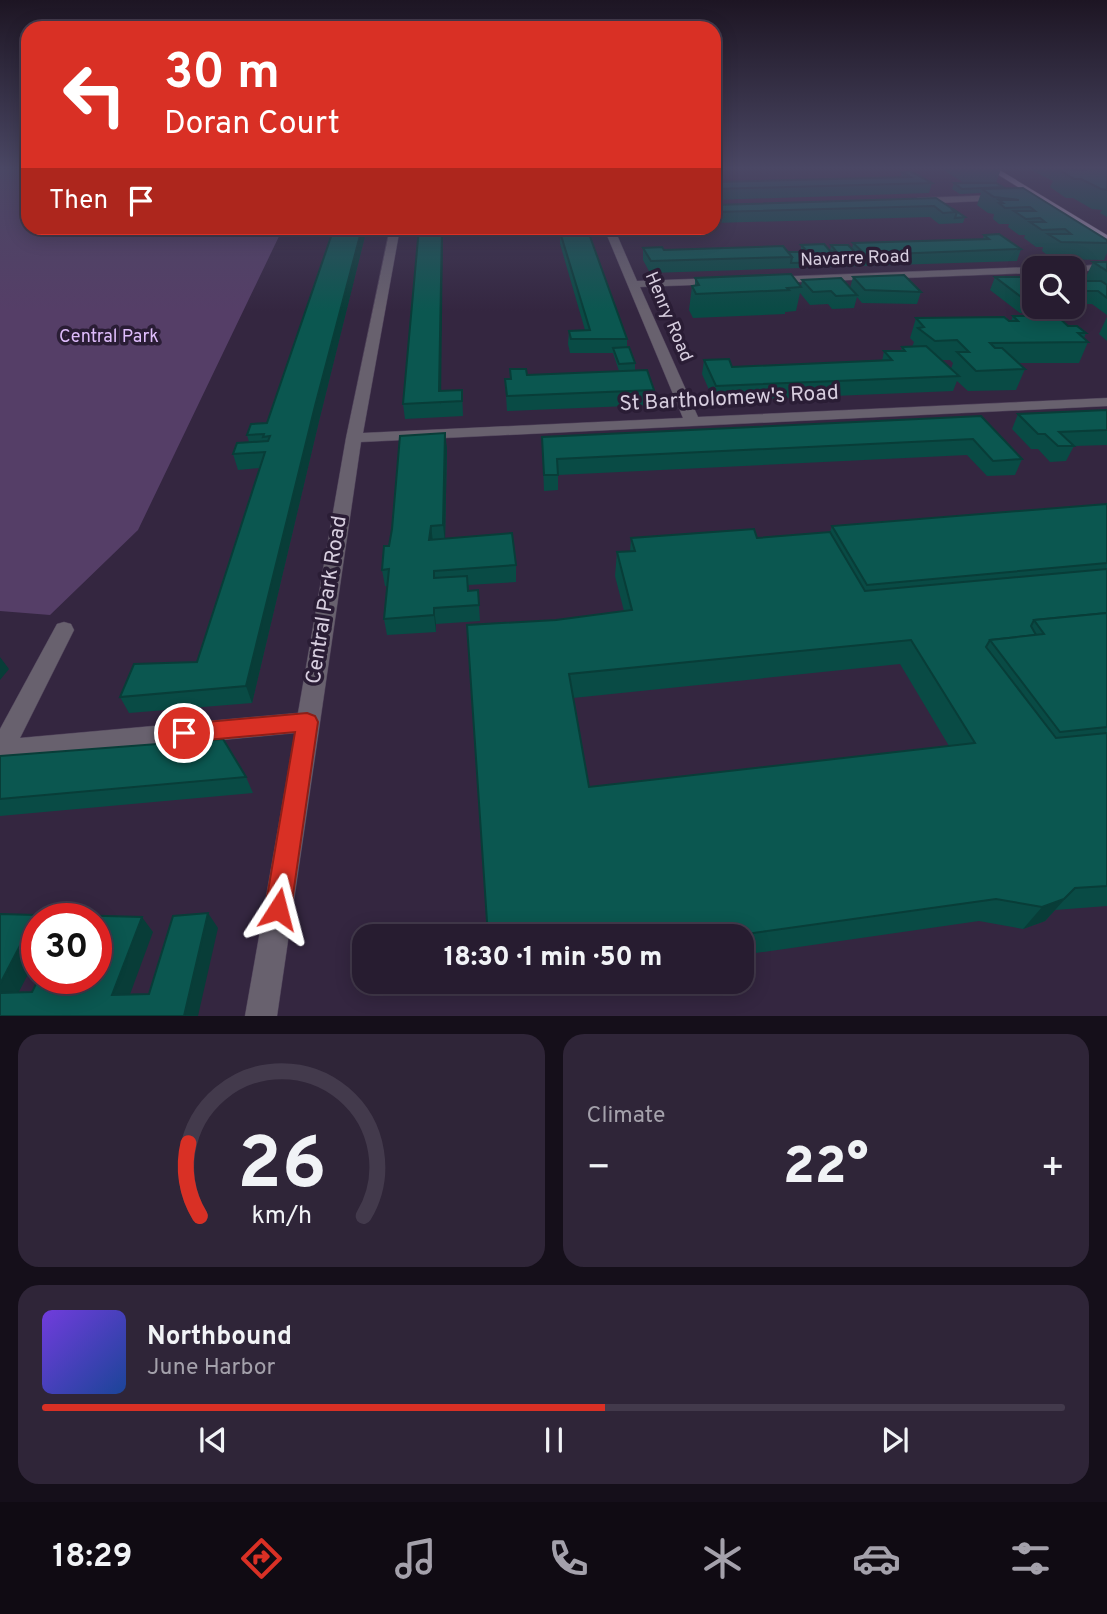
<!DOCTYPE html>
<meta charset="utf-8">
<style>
:root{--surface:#271c30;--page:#2f2538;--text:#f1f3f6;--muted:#a4a1ab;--line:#433a4c;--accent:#d93025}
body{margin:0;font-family:Overpass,sans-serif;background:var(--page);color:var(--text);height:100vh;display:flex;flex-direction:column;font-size:26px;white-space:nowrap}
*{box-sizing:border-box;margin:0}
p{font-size:23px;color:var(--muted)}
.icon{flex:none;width:38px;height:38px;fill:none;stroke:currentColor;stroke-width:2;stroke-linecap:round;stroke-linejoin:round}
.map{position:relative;height:1016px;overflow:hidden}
.panel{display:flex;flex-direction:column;gap:18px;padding:18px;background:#150f1a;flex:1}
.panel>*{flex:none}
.banner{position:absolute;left:21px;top:21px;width:700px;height:214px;border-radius:21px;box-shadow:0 4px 18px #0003,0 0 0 2px var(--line);background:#d93025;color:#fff;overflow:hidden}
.controls{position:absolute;left:1022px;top:256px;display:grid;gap:14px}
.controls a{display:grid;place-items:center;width:63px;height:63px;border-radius:14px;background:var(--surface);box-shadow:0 4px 18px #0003,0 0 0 2px var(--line);font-size:35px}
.speed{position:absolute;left:21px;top:903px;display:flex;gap:14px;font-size:35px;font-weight:700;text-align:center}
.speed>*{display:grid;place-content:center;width:91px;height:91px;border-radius:50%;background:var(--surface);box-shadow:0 4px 18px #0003,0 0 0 2px var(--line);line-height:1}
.speed .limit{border:10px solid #d22;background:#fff;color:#111}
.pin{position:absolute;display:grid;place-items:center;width:60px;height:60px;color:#fff;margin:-30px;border:4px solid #fff;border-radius:50%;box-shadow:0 2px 7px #0007}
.me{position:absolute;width:77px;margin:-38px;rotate:9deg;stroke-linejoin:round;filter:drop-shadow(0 0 5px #0008)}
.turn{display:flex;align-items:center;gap:24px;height:147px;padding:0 28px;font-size:32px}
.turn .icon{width:91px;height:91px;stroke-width:2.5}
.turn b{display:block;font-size:49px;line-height:60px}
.then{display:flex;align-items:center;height:66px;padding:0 28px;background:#0003;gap:14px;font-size:26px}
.big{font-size:52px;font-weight:800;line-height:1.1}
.panel .widget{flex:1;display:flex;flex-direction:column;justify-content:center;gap:10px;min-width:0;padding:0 24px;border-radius:21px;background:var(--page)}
.panel .dial{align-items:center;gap:0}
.dial svg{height:182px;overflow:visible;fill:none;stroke:var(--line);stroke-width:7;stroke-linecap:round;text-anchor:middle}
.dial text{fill:var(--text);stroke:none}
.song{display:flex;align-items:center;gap:21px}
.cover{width:84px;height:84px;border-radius:10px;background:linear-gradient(135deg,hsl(260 70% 55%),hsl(220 70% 35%))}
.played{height:7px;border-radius:4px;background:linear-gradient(90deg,var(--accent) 55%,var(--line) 55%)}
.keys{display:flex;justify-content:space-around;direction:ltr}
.heat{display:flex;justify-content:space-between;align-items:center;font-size:38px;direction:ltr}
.panel .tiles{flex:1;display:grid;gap:18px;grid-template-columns:1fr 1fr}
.widget:last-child{grid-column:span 2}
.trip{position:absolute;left:352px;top:924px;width:402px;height:70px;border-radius:21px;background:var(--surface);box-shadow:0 4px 18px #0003,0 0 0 2px var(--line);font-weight:800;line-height:70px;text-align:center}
.menu{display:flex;height:112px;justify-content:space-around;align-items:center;background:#100b13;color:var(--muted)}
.menu .icon{width:49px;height:49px}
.menu .selected{color:var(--accent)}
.menu b{font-size:32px;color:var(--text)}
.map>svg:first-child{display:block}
</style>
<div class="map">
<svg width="1107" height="1016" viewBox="0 0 1107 1016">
<rect width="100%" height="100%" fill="#342640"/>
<polygon fill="#553e67" points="0,169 28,169 28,228 283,228 138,530 50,615 0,611"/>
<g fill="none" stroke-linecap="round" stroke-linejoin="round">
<g stroke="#4e4159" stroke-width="1">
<g id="street">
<polygon points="1001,195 1004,196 1004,200 917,204 913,201 917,198"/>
<polygon points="390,228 400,228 363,433 683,418 604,228 614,228 637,281 719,278 725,281 719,284 640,287 698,417 1107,398 1107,406 361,442 277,1016 245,1016 295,733 0,761 0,729 57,624 64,622 71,624 74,630 20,738 298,713 346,438"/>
<polygon points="1107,263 1107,269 1073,272 1073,268 1068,268"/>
<polygon points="1034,267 1038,268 1034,268 1034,273 772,283 766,280 772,277"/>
</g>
</g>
<g stroke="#4e4159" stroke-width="1">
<polygon id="primary" points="989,169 998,169 1107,235 1107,242"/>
</g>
<use href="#street" fill="#68616e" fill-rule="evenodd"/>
<use href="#primary" fill="#a395af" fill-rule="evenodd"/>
</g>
<g fill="#094b45" fill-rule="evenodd">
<polygon points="942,169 1001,169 996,183 1003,187 1003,188 1107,240 1107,253 1104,260 1053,259 1042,251 1043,247 1036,247 1024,238 1025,235 1019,235 1008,227 1009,224 999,224 993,219 994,214 988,213 977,205 981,193 960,194 952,189 954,183 964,183"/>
<polygon points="1032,169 1107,169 1107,217 1100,213 1102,210 1092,209 1073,198 1066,198 1050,187 1053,181 1031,170"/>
<polygon points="902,172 932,183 929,193 714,200 714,182 901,177"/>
<polygon points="936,198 965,217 963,223 939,224 930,217 714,223 714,205"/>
<polygon points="329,228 367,228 319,421 252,703 129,713 120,697 197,662 260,468 238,470 233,454 249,442 247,435 267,423 333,230 330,230"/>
<polygon points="501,228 586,228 586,231 627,339 627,347 635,363 635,370 619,371 613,353 570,353 568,344 569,331 585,330 560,244 560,232 576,232 575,228 518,229 518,236 507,237 506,229 501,229"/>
<polygon points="628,228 642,228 641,232 631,232"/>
<polygon points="984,235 1021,249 1017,261 650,273 643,260 643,248 664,250 788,252 801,252 801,245 830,251 831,245 852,249 853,243 983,239"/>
<polygon points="1093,262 1107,262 1107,315 1092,304 1080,304 1073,299 1073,281 1084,281"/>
<polygon points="853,277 921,292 917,304 862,303 857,297 854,308 832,309 828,304 810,305 800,293 796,311 785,312 785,314 693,318 689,310 692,286 695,286 695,278 801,286 802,280 850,288"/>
<polygon points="995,277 1034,277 1034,306 1041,306 1038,312 1020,313 990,290"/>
<path d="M 1013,316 L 1068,326 L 1086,333 L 1084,338 L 1088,342 L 1079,363 L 1019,363 L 1025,369 L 1016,390 L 968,391 L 957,381 L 953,391 L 714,401 L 702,374 L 704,360 L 732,367 L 882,361 L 884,351 L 901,351 L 902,347 L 912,347 L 914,342 L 910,338 L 916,318 L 1011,321 ZM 941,360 L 950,360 L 953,363 L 951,369 Z"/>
<polygon points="1107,317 1107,341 1099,334"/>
<polygon points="505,379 654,390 652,405 507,411"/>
<polygon points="462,390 463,416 405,419 403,404 441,391"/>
<polygon points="1107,410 1107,445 1074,446 1066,461 1050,462 1038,449 1031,449 1012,429 1018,414"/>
<polygon points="981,416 1022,459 1015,475 987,476 967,455 558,475 558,490 544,491 542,437"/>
<polygon points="447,448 445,539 516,565 516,582 468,585 469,591 478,590 480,621 436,624 436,632 387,635 384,619 387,586 385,586 382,570 389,546"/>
<path d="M 1107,504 L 1107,906 L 1055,910 L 1045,921 L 1023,929 L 979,921 L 742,955 L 742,936 L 488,936 L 556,620 L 624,611 L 615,576 L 617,552 L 630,551 L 631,538 L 757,538 L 830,532 L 832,526 ZM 900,664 L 949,746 L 589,787 L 573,698 Z"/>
<polygon points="0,756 246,777 253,793 0,816"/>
<polygon points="491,982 555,982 493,991"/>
</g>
<g fill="#083d38">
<polygon points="362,228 367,228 319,421 252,703 246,686 315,406"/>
<polygon points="442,228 443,228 441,405 439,391"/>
<polygon points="445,433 447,448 445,542 443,525"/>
<polygon points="431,526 433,542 429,540"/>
<polygon points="434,608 436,624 436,632 434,615"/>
<polygon points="0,657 9,669 0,680"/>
<polygon points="1075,888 1045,921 1023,929 1042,907"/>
<polygon points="208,913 218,928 198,1016 184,1016"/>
<polygon points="36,915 40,919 37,919 37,957 11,1007 0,998 0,984"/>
<polygon points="142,917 153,932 125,1008 112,995"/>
</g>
<g fill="#0b5750" stroke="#083d38" stroke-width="2" fill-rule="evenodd">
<polygon points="1058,169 1087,170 1085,169 1107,169 1107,190 1101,189 1081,179 1074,179"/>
<polygon points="910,171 932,183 714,189 714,182 911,177 902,172"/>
<polygon points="954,183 996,183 1003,187 962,189"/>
<polygon points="1023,188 1107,240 1107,243 1061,242 1048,234 1071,234 1065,229 1042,230 1030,222 1045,222 1040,218 1026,219 1014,211 1035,211 1030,207 1005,208 999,203 1003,203 999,200 1019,200 994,197 982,189"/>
<polygon points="936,198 957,212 943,213 934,206 714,212 714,205"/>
<polygon points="951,209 953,209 965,217 955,218 957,212"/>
<polygon points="334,228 362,228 315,406 246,686 120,697 134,664 197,662 265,452 233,454 237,443 268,441 270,436 263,437 264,434 247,435 251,424 267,423"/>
<polygon points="419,228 442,228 439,391 462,390 462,401 403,404"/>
<polygon points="588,231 627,339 571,339 569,331 590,330 560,232"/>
<polygon points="999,234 1021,249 866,255 853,243 989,239 984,235"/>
<polygon points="824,244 830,251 836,251 831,245 848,245 864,261 791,263 792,257 788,252 808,252 801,245"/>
<polygon points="783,246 792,257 651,261 643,248 662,247 664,250"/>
<polygon points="1093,262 1107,262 1107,271"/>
<polygon points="791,274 801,287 787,288 789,290 696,294 692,286 699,285 695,278"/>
<polygon points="904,275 921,292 865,290 853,277"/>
<polygon points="995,277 1034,277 1034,299 1025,300"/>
<polygon points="841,278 857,295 836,296 831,291 813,292 802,280"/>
<polygon points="1073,281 1101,281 1107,285 1107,298 1098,291 1086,291"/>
<polygon points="1013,316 1057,316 1068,326 1077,326 1086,333 1078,333 1088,342 990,343 995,348 1002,348 1025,369 976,371 957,352 969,352 957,340 935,341 918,328 924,327 916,318 1004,317 1009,321 1018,321"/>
<polygon points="926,346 959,376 716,386 704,360 729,359 732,367 892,360 884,351 905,351 902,347"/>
<polygon points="629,347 635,363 619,364 613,348"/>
<polygon points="510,369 526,369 527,375 647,370 654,390 507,396 505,379 511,379"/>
<polygon points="1107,410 1107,430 1059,432 1074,446 1058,446 1045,434 1038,434 1018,414"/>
<polygon points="981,416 1022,459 993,461 973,439 557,459 558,475 544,475 542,437"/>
<polygon points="445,433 443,525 431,526 429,540 512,533 516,565 434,571 434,578 467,576 468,591 478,590 479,605 434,608 434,615 384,619 389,569 382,570 384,546 389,546 392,529 400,436"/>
<polygon points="1107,504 1107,563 867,585 832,526"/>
<path d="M 754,529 L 757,538 L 830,532 L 865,591 L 1107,569 L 1107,613 L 1034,620 L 1031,626 L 1036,635 L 990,640 L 986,647 L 1056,738 L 1107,733 L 1107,886 L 1075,888 L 1064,899 L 1042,907 L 996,899 L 732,936 L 488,936 L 467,625 L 556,620 L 632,610 L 617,552 L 635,551 L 631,538 ZM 911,640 L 975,743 L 589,787 L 569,674 Z"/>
<polygon points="1107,613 1107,727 1060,732 990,640 1044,634 1034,620"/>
<polygon points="223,739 246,777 0,799 0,756"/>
<polygon points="208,913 184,1016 0,1016 0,993 32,992 39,978 96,978 96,919 67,919 69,915 142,917 112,995 149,994 173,916"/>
<polygon points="0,914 36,915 0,984"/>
</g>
<linearGradient id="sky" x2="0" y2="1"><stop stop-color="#1d1523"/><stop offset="0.54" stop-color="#4a4764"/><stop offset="1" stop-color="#4a4764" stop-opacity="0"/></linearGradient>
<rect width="1107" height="311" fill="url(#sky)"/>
<polygon fill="#d93025" stroke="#8d1f18" stroke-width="2" points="307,713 315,716 318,722 291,909 287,918 278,922 268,918 265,909 295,732 184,742 176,740 173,733 176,727 184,724"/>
<g text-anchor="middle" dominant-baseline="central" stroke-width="7" stroke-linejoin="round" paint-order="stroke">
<g font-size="18" fill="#d7cedf" stroke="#2a1d35">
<text transform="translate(855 259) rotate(-2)">Navarre Road</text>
<text transform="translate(668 317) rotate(67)">Henry Road</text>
</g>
<g font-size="18" fill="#debcfb" stroke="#2a1d35">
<text x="109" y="337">Central Park</text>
</g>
<g font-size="21" fill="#d7cedf" stroke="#2a1d35">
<text transform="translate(729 399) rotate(-3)">St Bartholomew's Road</text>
<text transform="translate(327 600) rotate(-81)">Central Park Road</text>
</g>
</g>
</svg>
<div class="controls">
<a><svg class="icon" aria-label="search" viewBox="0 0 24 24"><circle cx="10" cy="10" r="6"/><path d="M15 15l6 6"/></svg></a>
</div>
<div class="speed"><div class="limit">30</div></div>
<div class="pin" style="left:184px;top:733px;background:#d93025"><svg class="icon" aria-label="arrive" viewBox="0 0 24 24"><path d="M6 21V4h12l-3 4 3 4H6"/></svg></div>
<svg class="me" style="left:278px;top:909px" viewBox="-20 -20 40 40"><path d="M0-17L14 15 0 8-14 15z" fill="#d93025" stroke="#fff" stroke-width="4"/></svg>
<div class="trip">18:30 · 1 min · 50 m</div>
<div class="banner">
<div class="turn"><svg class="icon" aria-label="left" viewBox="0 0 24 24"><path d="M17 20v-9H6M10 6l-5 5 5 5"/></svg><div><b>30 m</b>Doran Court</div></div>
<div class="then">Then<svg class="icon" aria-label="arrive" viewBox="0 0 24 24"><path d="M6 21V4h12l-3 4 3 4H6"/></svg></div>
</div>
</div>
<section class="panel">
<div class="tiles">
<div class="widget dial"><svg viewBox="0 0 100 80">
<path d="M14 69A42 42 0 1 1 86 69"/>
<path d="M14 69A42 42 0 0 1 9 37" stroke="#d93025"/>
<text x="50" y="56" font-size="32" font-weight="700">26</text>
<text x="50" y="72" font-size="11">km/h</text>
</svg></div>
<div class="widget"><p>Climate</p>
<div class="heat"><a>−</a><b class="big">22°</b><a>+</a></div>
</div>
<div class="widget">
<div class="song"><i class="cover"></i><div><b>Northbound</b><p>June Harbor</p></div></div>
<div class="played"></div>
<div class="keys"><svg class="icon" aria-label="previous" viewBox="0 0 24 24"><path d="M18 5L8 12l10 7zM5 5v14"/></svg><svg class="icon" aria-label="pause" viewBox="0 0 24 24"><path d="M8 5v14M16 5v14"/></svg><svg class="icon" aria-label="next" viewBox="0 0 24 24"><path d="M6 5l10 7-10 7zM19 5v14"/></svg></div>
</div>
</div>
</section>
<nav class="menu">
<b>18:29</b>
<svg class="icon selected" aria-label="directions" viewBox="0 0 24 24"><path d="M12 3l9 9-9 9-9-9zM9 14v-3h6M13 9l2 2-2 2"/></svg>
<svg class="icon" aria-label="music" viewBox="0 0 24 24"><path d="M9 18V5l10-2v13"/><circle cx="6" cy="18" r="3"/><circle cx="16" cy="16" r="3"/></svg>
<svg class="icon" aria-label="phone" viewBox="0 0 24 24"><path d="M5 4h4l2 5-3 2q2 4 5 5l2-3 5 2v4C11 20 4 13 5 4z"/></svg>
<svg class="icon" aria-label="climate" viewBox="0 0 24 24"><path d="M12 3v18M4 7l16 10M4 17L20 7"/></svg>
<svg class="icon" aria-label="car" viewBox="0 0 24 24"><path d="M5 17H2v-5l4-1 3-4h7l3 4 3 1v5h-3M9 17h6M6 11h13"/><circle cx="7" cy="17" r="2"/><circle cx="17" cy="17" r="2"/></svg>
<svg class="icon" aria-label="filters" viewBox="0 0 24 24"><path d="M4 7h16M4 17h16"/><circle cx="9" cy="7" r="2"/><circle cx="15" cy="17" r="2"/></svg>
</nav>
